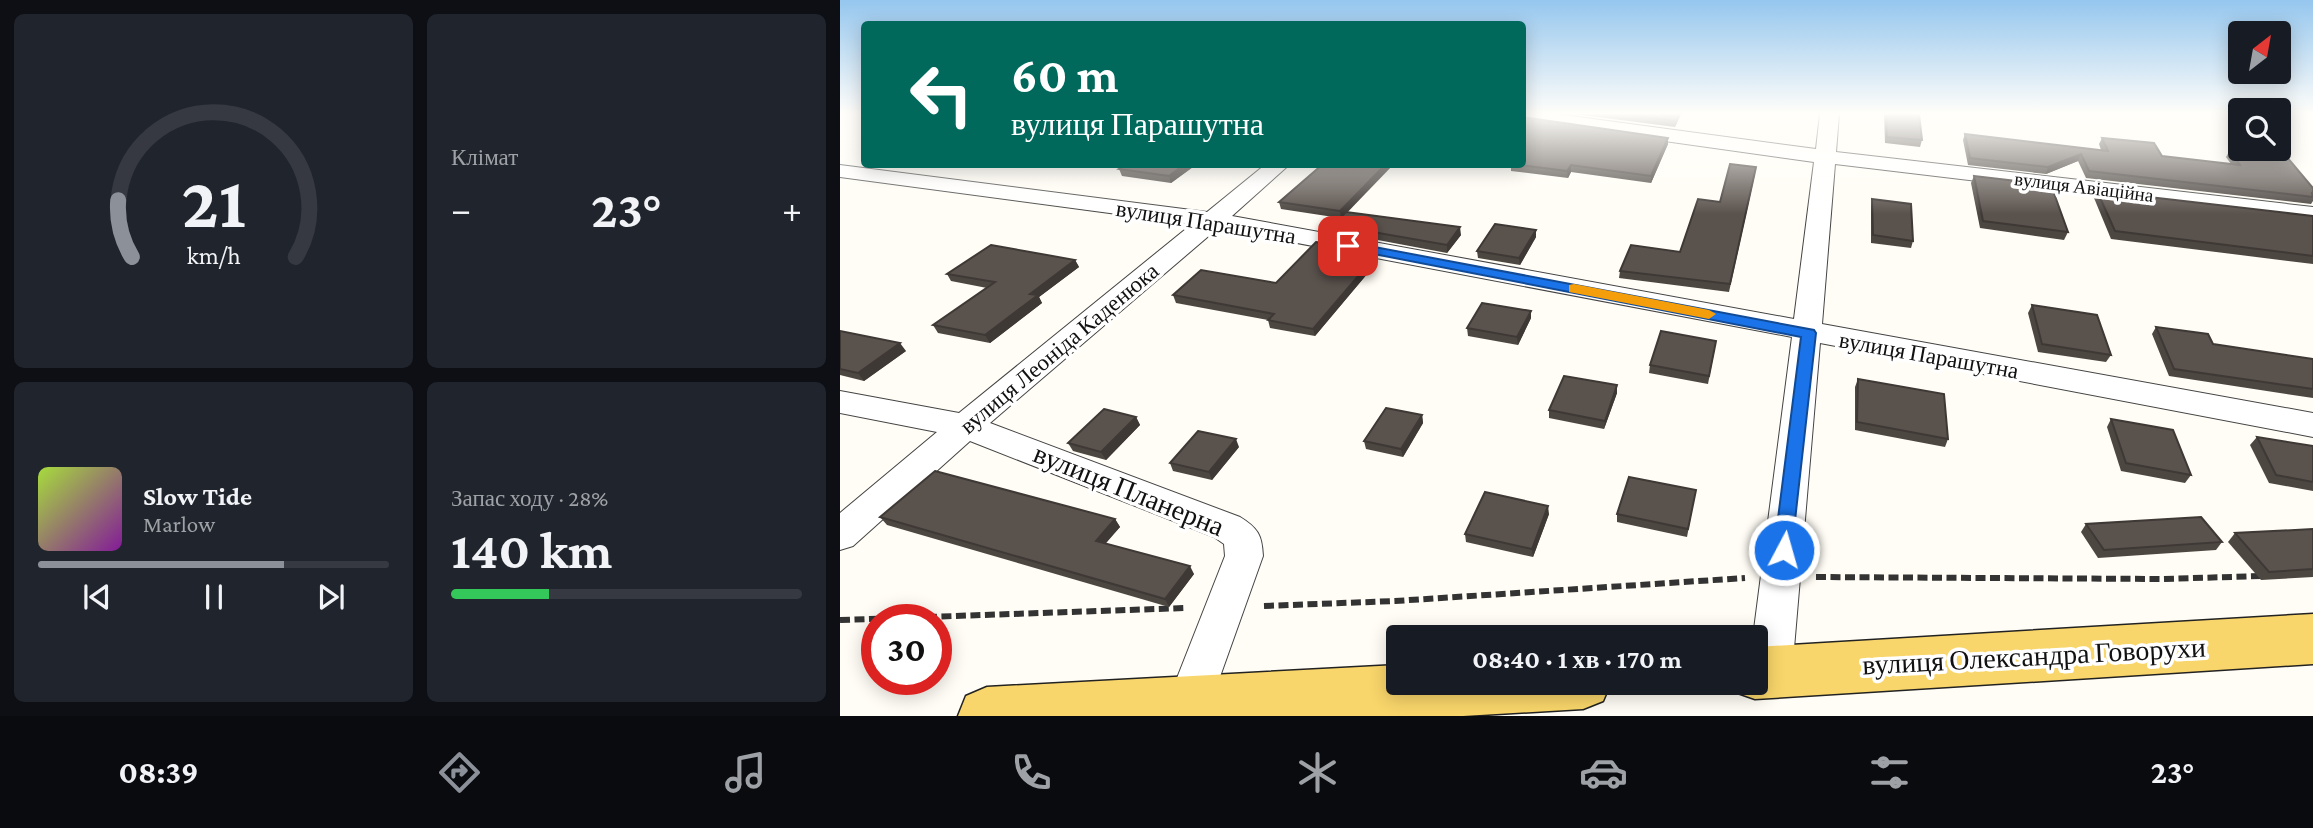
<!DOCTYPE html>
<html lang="uk">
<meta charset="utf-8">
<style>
:root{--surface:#171b24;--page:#20242c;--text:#f1f3f6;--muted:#9ea1a6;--line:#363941;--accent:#8c9099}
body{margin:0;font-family:"Crimson Pro",serif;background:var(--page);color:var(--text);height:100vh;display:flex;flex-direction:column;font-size:26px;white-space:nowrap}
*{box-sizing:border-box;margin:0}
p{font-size:23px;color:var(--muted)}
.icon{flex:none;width:38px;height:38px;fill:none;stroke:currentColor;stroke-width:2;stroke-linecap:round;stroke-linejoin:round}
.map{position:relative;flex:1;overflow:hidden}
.sheet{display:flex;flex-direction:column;gap:14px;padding:14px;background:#0d0f14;width:840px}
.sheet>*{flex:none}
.top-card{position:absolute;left:21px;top:21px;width:665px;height:147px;border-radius:7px;box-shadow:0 4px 18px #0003;background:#00695c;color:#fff;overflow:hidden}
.needle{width:46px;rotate:31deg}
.buttons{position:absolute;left:1388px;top:21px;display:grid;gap:14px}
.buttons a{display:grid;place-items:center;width:63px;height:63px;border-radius:7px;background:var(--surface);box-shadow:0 4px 18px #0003;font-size:35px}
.speed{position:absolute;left:21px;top:604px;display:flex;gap:14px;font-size:35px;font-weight:700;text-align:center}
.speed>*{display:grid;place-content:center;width:91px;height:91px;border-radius:50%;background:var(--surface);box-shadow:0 4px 18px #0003;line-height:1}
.speed .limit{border:10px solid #d22;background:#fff;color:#111}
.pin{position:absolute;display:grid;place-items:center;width:60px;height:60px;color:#fff;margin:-30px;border-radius:14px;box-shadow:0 4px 10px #0006}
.me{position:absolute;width:77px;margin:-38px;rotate:6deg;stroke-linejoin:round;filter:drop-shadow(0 0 5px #0008)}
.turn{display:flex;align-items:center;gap:24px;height:147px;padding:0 35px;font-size:32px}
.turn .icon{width:91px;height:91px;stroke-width:2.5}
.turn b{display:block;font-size:49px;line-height:60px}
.big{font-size:52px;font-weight:700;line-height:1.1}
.sheet .widget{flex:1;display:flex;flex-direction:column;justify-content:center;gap:10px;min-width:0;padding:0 24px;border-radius:10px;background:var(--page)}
.sheet .dial{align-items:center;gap:0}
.dial svg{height:182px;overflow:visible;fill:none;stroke:var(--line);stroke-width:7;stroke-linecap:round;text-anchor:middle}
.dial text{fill:var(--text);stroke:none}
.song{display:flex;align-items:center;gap:21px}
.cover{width:84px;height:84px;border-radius:10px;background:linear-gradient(135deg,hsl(80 70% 55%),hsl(290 70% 35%))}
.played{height:7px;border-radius:4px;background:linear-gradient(90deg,var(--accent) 70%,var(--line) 70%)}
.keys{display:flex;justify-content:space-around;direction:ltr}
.heat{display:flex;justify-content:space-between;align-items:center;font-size:38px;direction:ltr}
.charge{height:10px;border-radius:5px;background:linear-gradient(90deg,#34c759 28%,var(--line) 0)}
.sheet .tiles{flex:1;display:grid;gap:14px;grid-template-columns:repeat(2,1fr)}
.trip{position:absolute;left:546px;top:625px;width:382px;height:70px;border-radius:7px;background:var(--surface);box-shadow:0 4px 18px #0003;font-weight:700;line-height:70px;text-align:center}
.tab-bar{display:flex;height:112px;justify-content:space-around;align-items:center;background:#090b0e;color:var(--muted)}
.tab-bar .icon{width:49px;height:49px}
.tab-bar .active{color:var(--accent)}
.tab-bar b{font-size:32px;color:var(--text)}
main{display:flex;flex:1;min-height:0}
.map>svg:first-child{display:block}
</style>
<main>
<section class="sheet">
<div class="tiles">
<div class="widget dial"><svg viewBox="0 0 100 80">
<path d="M14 69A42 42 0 1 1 86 69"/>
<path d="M14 69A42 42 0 0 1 8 44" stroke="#8c9099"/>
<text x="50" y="56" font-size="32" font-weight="700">21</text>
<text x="50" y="72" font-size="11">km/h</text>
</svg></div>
<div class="widget"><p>Клімат</p>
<div class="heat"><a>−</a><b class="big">23°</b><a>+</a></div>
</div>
<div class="widget">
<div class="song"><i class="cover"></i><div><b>Slow Tide</b><p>Marlow</p></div></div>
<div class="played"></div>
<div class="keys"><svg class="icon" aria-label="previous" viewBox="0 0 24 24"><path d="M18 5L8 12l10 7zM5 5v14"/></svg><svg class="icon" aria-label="pause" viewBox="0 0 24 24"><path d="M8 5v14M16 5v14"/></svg><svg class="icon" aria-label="next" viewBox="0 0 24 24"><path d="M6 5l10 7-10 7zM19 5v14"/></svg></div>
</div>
<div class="widget"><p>Запас ходу · 28%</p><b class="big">140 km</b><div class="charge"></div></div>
</div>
</section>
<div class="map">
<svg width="1473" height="716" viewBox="0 0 1473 716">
<rect width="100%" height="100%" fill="#fffdf5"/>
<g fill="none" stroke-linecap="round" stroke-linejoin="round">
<g stroke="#444" stroke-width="2">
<path id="street" d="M 682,114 L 716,114 L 976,149 L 980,114 L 999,114 L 996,152 L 1473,207 L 1473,221 L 995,164 L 982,324 L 1473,413 L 1473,437 L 980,343 L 952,672 L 945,686 L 930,692 L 915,686 L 913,682 L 913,637 L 952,337 L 378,228 L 150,423 L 400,517 C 418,528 422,535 423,556 L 366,716 L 330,716 L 326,706 L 385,556 L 384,544 L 374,537 L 130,441 L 13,546 L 0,550 L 0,513 L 97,432 L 0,413 L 0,391 L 119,413 L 352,224 L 0,177 L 0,165 L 367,212 L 426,164 L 450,164 L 392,216 L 954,319 L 974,162 L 682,121 Z"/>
</g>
<g stroke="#222" stroke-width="3">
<g id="primary">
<polygon points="1473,614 1473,664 915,699 895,692 891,682 915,682 915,647"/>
<polygon points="558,665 558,682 771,682 763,701 743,709 623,716 118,716 126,696 147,687"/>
</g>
</g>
<g stroke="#333" stroke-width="6" stroke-dasharray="10 4.5" stroke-linecap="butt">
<polyline points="976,577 1323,579 1422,576"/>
<polyline points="424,606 555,601 905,578"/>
<polyline points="0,620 345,608"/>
</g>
<use href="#street" fill="#fff" fill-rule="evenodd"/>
<use href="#primary" fill="#f9d66b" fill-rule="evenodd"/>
</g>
<g fill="#4d4742">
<polygon points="734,114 841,114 835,127"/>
<polygon points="1044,114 1079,114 1082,140 1080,147 1045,143"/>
<polygon points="1125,134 1261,150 1259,144 1262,138 1322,156 1391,164 1386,157 1390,150 1473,188 1473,201 1471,204 1246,178 1238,161 1206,174 1128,165 1123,140"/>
<polygon points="828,138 828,144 811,183 731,172 728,178 671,171 671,164"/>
<polygon points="287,164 357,164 331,183 282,176 279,169"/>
<polygon points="915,174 889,292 779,278 780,271 840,252 880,202"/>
<polygon points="1134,176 1228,232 1224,240 1140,228 1131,183"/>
<polygon points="1257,191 1473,216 1473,264 1271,239 1254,198"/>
<polygon points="1032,199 1073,241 1071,248 1031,243 1031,206"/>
<polygon points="439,202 507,212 621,235 607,253 495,232 493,225 500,218 441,209"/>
<polygon points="696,237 680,265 638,258 637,251"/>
<polygon points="235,260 239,267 199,297 202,303 150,343 98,333 93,325 147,288 111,281 107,274"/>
<polygon points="538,261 475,336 430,328 428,320 336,303 333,295 436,283"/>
<polygon points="1192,305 1271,355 1266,362 1198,352 1188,313"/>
<polygon points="691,318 678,345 628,336 627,328"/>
<polygon points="1316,327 1373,344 1473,359 1473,398 1329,376 1312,334"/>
<polygon points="0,331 66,351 24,381 0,375"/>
<polygon points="875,348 868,384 809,373 810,365"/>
<polygon points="1018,379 1108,439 1105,447 1015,430 1015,387"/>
<polygon points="777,385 777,393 764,429 709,418 709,410"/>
<polygon points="582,415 583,423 563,457 526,449 524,441"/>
<polygon points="296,417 300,425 266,460 233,451 228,443"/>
<polygon points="1271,419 1351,475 1345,483 1281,471 1267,427"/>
<polygon points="1417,437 1473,446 1473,491 1429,483 1410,445"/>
<polygon points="399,447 372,480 333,471 330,463"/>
<polygon points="856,490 847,537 777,522 777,514"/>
<polygon points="709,514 693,557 626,542 625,534"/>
<polygon points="40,517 275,519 280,527 265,543 354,574 329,607 47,525"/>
<polygon points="1246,524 1382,542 1376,550 1258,558 1241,532"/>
<polygon points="1473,529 1473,577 1421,580 1388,542 1395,533"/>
</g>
<g fill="#3f3936">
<polygon points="839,114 841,114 835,127 836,121"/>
<polygon points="828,138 828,144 811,183 811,176"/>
<polygon points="1241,154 1238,161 1206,174 1208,167"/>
<polygon points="345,164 357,164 331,183 329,176"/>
<polygon points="546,164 554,164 501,219 500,211"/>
<polygon points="731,165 731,172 728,178 727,171"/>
<polygon points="620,227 621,235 607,253 607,245"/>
<polygon points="696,230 696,237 680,265 679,258"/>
<polygon points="537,254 538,261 475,336 473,329"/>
<polygon points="235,260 239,267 199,297 202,303 150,343 145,335 190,294"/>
<polygon points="691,311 691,318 678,345 677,337"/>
<polygon points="60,343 66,351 24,381 18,373"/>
<polygon points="777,385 777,393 764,429 765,421"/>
<polygon points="582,415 583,423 563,457 561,449"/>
<polygon points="296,417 300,425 266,460 261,452"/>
<polygon points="396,439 399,447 372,480 369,472"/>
<polygon points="708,506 709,514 693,557 692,549"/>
<polygon points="275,519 280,527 261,549 256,541"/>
<polygon points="350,566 354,574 329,607 325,599"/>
</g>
<g fill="#5a524d" stroke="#3f3936" stroke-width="2">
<polygon points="782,114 839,114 836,121"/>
<polygon points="1046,114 1079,114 1082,140 1047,137"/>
<polygon points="682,117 828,138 811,176 731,165 727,171 672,164 682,164"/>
<polygon points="1125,134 1268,151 1262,138 1314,143 1322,156 1400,165 1390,150 1446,156 1473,188 1473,193 1472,193 1473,197 1249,171 1241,154 1208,167 1130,158"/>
<polygon points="287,164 345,164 329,176 279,169"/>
<polygon points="483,164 546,164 500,211 439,202"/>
<polygon points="890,164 916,167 890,284 780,271 791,245 840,252 858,199 880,202"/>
<polygon points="1134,176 1211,185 1228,232 1143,221"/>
<polygon points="1257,191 1473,216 1473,256 1275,231"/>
<polygon points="1032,199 1071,204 1073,241 1033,235"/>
<polygon points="506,212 620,227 607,245 493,225"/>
<polygon points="655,224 696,230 679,258 637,251"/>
<polygon points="476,242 537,254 473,329 428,320 434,314 333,295 361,270 436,283"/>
<polygon points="151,245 235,260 190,294 198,295 145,335 93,325 155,282 107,274"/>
<polygon points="642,303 691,311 677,337 627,328"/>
<polygon points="1192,305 1257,315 1271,355 1202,344"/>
<polygon points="1316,327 1368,334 1373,344 1473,359 1473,389 1334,369"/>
<polygon points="0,331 60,343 18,373 0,369"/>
<polygon points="821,331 876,341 869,376 810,365"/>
<polygon points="724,376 777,385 765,421 709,410"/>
<polygon points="1018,379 1104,394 1108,439 1017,422"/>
<polygon points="546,408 582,415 561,449 524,441"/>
<polygon points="264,409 296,417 261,452 228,443"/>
<polygon points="1271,419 1333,430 1351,475 1286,463"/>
<polygon points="358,431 396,439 369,472 330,463"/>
<polygon points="1417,437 1473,446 1473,482 1436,475"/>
<polygon points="95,471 275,519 256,541 350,566 325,599 40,517"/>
<polygon points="789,477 856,490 848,529 777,514"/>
<polygon points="645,492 708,506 692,549 625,534"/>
<polygon points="1361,517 1382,542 1264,550 1246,524"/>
<polygon points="1473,529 1473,569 1429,572 1395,533"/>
</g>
<linearGradient id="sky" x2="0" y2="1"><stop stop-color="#95c6ee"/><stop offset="0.53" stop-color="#fffefa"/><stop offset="1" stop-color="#fffefa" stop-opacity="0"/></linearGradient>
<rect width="1473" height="214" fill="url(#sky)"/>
<polygon fill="#1a73e8" stroke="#114b97" stroke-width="2" points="508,242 974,330 976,333 951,556 944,558 937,556 934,550 961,337 503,248 501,246"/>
<polygon fill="#f59e0b" points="734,284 869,310 876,314 869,319 729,292 729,285"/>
<g text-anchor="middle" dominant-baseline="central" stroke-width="7" stroke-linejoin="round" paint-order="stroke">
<g font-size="19" fill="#111" stroke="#fff">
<text transform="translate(1244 187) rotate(7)">вулиця Авіаційна</text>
</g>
<g font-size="23" fill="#111" stroke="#fff">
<text transform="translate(366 222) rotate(9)">вулиця Парашутна</text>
<text transform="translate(219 348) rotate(-40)">вулиця Леоніда Каденюка</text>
<text transform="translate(1089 355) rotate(10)">вулиця Парашутна</text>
</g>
<g font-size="28" fill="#111" stroke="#fff">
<text transform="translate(289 490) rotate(22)">вулиця Планерна</text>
<text transform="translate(1194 656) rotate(-3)">вулиця Олександра Говорухи</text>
</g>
</g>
</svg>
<div class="buttons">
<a><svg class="needle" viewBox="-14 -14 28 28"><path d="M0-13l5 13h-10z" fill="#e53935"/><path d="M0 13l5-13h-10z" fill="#9ea1a6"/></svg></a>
<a><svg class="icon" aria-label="search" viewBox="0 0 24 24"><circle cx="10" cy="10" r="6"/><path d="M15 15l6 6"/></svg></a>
</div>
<div class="speed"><div class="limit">30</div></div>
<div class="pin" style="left:508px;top:246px;background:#d93025"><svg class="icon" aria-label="arrive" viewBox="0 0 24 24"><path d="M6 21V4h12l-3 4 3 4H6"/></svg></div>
<svg class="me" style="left:944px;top:550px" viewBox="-20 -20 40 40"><circle r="17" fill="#1a73e8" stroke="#fff" stroke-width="3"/><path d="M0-11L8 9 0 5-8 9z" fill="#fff"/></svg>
<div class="trip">08:40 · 1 хв · 170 m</div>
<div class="top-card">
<div class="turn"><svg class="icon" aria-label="left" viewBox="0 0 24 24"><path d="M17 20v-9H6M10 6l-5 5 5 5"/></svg><div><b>60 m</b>вулиця Парашутна</div></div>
</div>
</div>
</main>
<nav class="tab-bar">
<b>08:39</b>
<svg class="icon active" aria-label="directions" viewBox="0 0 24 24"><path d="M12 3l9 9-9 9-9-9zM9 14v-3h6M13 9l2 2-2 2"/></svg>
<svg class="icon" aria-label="music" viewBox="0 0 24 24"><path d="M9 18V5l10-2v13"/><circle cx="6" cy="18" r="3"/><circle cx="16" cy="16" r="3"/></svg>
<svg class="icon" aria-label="phone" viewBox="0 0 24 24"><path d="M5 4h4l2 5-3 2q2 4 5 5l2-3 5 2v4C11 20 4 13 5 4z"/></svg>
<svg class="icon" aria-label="climate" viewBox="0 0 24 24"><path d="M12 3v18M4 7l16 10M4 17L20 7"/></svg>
<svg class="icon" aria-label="car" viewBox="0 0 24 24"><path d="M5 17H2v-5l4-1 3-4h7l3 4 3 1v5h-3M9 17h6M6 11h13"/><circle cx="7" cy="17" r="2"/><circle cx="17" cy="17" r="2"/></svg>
<svg class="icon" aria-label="filters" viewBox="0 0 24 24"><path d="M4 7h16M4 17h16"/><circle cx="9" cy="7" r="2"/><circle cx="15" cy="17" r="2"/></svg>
<b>23°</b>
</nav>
